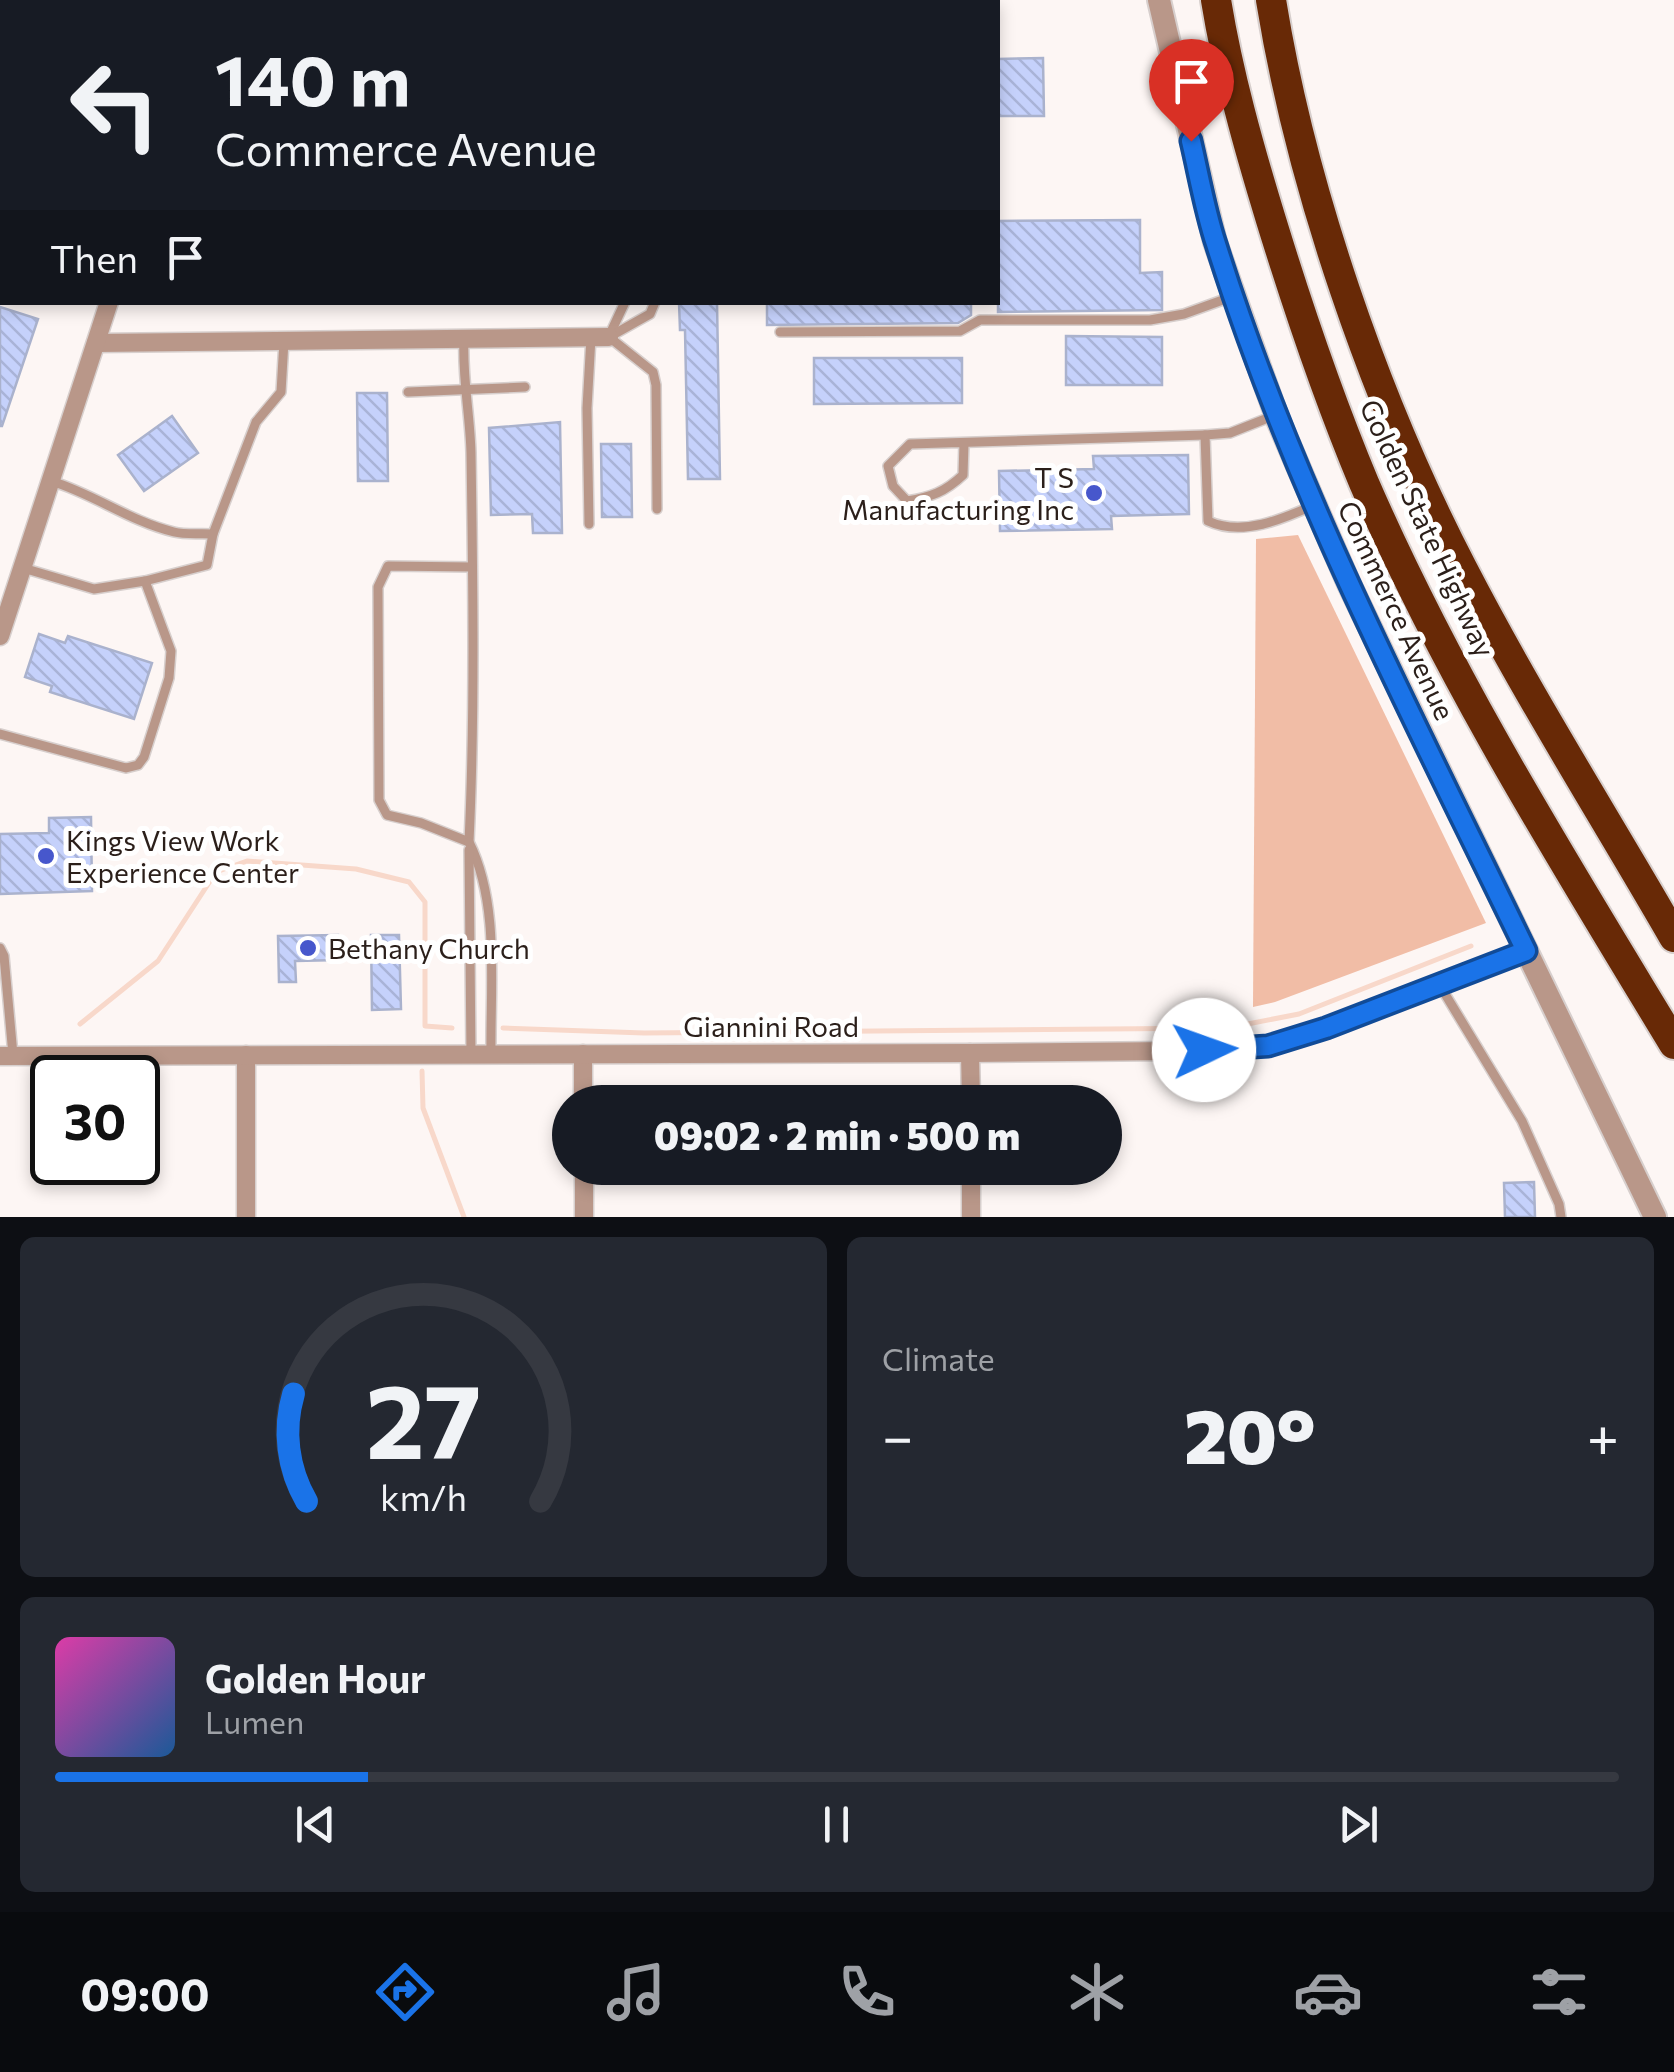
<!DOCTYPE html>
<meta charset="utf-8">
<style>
:root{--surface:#171b24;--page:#242831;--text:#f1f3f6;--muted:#9ea1a6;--line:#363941;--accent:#1a73e8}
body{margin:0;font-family:Commissioner,sans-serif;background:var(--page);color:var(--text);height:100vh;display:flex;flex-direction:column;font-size:38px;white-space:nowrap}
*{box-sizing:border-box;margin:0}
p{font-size:32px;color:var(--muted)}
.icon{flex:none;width:55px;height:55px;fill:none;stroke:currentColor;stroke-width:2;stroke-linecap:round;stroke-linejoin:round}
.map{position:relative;height:1217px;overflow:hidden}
.sheet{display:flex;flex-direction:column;gap:20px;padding:20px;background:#0d0f14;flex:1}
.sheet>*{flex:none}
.top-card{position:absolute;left:0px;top:0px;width:1000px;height:305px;box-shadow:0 5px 15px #0003;background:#171b24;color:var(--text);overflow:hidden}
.speed{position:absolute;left:30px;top:1055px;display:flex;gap:20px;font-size:50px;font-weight:700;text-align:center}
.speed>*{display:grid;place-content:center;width:130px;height:130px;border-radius:50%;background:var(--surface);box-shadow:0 5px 15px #0003;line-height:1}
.speed .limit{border:5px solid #111;border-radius:15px;background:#fff;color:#111}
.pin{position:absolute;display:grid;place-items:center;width:85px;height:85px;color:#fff;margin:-102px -42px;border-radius:50% 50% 50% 0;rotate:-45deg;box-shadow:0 0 10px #0007}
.pin .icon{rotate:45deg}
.me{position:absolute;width:110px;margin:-55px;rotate:87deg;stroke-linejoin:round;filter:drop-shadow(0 0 8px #0008)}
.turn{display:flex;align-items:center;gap:35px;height:210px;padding:0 50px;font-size:45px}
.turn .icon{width:130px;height:130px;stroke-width:2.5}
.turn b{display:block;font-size:70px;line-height:85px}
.then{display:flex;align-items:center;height:95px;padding:0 50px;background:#0003;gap:20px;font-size:38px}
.big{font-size:75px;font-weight:800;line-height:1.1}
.sheet .card{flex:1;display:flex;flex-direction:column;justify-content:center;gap:15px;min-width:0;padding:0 35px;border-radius:15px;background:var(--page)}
.sheet .dial{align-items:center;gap:0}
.dial svg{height:260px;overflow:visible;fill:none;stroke:var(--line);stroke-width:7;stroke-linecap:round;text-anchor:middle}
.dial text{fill:var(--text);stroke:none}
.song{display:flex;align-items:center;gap:30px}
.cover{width:120px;height:120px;border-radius:15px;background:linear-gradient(135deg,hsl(320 70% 55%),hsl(210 70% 35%))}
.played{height:10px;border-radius:5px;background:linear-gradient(90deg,var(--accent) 20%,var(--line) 20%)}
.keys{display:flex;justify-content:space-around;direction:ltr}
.heat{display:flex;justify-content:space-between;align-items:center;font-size:55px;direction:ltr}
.sheet .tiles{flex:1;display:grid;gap:20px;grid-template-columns:1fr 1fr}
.card:last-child{grid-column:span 2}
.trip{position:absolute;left:552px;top:1085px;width:570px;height:100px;border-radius:50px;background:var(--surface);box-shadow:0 5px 15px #0003;font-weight:800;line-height:100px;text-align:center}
.tab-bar{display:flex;height:160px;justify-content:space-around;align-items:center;background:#090b0e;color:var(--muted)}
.tab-bar .icon{width:70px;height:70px}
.tab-bar .on{color:var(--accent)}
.tab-bar b{font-size:45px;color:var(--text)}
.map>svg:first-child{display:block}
</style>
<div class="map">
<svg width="1674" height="1217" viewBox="0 0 1674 1217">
<defs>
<pattern id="building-back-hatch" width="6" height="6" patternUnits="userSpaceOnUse" patternTransform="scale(2.5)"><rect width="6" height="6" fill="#c5d1fb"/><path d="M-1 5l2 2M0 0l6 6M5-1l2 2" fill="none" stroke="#a9b3d7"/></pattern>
</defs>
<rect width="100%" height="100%" fill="#fdf6f4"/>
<polygon fill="#f1bda6" points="1298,535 1486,923 1275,1002 1253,1007 1256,539"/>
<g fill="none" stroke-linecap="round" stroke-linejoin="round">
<g stroke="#f8d8ca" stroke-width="5">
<polyline points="80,1024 158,961 216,872 247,861 356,869 409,882 425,902 425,1026 452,1028"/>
<polyline points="503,1028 644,1033 1227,1028 1299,1014 1471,946"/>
<polyline points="422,1071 423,1108 464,1217"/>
</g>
</g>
<g fill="url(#building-back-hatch)" stroke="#aab2cd" stroke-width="2.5">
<polygon points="1043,58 1044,116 998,116 998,59"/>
<polygon points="1140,220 1140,273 1162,272 1162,310 998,312 998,221"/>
<polygon points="679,302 717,302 720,479 688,479 685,330 680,330"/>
<polygon points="767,302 971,302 971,315 958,323 767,325"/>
<polygon points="0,307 38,319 2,426 0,426"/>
<polygon points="1066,336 1162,337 1162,385 1066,385"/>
<polygon points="814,358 962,358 962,403 814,404"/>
<polygon points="357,393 387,393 388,481 358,481"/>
<polygon points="172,416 198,453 144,491 118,455"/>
<polygon points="560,422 562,533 533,533 532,514 491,515 489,428"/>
<polygon points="601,444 631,444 632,517 602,517"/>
<polygon points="1188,455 1189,514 1111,516 1112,529 1000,531 999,471 1094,469 1093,456"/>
<polygon points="39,634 65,643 68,636 152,663 134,719 50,692 52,686 25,677"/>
<polygon points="91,817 92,891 0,894 0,834 49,833 49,818"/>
<polygon points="338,935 339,960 295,961 296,982 279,982 278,936"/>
<polygon points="371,935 399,935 401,1009 372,1010"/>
<polygon points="1534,1182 1535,1217 1505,1217 1504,1183"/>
</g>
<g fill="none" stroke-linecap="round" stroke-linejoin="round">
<g stroke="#d7cfcd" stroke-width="12">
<g id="service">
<polyline points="780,332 960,331 980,320 1150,320 1184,314 1231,297"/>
<polyline points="610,334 625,302"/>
<polyline points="609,337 653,372 656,385 657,509"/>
<polyline points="609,337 650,314 655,302"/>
<path d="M 464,339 C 462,377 470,414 471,453 C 473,583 475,713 469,842 L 421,823 L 387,815 L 379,800 L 378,587 L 388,566 L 472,567"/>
<polyline points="408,392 525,387"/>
<path d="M 1273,416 L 1230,433 L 1205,435 L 1208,521 C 1242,537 1283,519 1314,505"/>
<path d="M 964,443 L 963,475 C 945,492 931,497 907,501 L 893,486 L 888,466 L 910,444 L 1205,435"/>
<path d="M 51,481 C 94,494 129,521 174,532 C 186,535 201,533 213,534 L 256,422 L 281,392 L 284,341"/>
<polyline points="589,524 587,408 591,337"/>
<polyline points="23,568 94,589 145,581 207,565 213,534"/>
<polyline points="0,734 126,768 138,765 144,757 169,678 171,651 145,581"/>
<path d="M 469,842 C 500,904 490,986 491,1054"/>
<polyline points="469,850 471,1054"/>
<polyline points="0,948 4,956 13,1055"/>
<polyline points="1439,984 1522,1121 1559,1204 1561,1217"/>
</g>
</g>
<g stroke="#d7cfcd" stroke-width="21">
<g id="minor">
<polyline points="208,2 209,0"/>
<polyline points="96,343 609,337"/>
<polyline points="0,636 109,302"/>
<polyline points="970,1053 971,1102"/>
<polyline points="583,1054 583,1102"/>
<polyline points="246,1055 246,1217"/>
<polyline points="0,1056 970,1053 1173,1051 1268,1046 1325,1028 1526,951"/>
<polyline points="584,1168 584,1217"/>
<polyline points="971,1168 971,1217"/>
</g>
</g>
<g stroke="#d7cfcd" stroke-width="26">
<polyline id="tertiary" points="1159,0 1215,242 1278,420 1349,584 1655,1217"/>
</g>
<g stroke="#d7cfcd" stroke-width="34">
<g id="motorway">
<path d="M 1216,0 C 1228,74 1249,148 1271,220 C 1298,308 1328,397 1364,483 C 1449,679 1564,862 1674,1044"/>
<path d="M 1271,0 C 1301,186 1375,400 1462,568 C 1527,694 1603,814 1674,937"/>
</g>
</g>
<use href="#service" stroke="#b99789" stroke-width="9"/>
<use href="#minor" stroke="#b99789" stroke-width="18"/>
<use href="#tertiary" stroke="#b99789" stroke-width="22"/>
<use href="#motorway" stroke="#682906" stroke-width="30"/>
</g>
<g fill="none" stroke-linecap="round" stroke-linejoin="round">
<g stroke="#114b97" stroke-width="25">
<path id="route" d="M 1191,141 C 1199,175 1205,211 1216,244 C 1293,490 1414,719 1526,951 L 1326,1028 L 1268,1046 L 1204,1050"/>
</g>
<use href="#route" stroke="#1a73e8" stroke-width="18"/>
</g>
<g fill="#4757cc" stroke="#fff" stroke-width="4">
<circle cx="1094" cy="493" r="10"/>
<circle cx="46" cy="856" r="10"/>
<circle cx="308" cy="948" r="10"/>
</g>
<g text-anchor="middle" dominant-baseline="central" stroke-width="10" stroke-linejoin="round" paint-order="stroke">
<g font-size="28" fill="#2b1f1a" stroke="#fff" text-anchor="start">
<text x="1074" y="477" text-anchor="end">T S<tspan x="1074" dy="32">Manufacturing Inc</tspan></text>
<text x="66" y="840">Kings View Work<tspan x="66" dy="32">Experience Center</tspan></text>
<text x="328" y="948">Bethany Church</text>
</g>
<g font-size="28" fill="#2b1f1a" stroke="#fff">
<text transform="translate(1428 528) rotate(65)">Golden State Highway</text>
<text transform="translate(1397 610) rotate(65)">Commerce Avenue</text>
<text x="771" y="1026">Giannini Road</text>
</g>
</g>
</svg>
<div class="speed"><div class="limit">30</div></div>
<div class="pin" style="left:1191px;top:141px;background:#d93025"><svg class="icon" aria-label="arrive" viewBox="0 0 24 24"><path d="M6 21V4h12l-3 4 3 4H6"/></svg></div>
<svg class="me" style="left:1204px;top:1050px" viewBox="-20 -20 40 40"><circle r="19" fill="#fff"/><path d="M0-13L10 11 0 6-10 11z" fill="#1a73e8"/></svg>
<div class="trip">09:02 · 2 min · 500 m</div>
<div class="top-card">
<div class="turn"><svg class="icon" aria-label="left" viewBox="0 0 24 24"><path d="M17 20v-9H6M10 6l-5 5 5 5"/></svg><div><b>140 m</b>Commerce Avenue</div></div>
<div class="then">Then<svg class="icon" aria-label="arrive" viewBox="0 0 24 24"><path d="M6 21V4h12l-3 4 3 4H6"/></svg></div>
</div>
</div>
<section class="sheet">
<div class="tiles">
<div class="card dial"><svg viewBox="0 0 100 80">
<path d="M14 69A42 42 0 1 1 86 69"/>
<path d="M14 69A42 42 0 0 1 10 36" stroke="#1a73e8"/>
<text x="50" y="56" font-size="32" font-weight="700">27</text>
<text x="50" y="72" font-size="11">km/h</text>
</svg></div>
<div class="card"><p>Climate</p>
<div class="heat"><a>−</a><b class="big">20°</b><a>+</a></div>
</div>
<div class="card">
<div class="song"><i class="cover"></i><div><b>Golden Hour</b><p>Lumen</p></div></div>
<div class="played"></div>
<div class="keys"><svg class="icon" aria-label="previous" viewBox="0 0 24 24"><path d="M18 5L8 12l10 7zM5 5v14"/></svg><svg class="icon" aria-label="pause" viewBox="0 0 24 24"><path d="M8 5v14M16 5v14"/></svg><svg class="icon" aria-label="next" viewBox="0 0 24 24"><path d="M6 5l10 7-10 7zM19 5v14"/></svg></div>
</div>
</div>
</section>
<nav class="tab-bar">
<b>09:00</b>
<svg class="icon on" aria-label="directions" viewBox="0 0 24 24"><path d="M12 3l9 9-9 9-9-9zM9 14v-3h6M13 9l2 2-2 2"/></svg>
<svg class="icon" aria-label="music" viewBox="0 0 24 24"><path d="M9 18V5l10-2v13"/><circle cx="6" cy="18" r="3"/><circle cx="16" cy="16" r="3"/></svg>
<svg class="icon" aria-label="phone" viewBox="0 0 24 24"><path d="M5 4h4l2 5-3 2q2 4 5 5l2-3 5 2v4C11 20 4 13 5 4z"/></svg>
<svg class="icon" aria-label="climate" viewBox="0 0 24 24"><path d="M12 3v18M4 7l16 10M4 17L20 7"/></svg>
<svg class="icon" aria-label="car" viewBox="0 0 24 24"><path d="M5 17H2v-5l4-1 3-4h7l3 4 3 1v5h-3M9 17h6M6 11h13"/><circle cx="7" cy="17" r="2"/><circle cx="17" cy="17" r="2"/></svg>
<svg class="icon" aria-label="filters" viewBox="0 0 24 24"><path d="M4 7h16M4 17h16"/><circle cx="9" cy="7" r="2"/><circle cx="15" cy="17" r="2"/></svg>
</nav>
